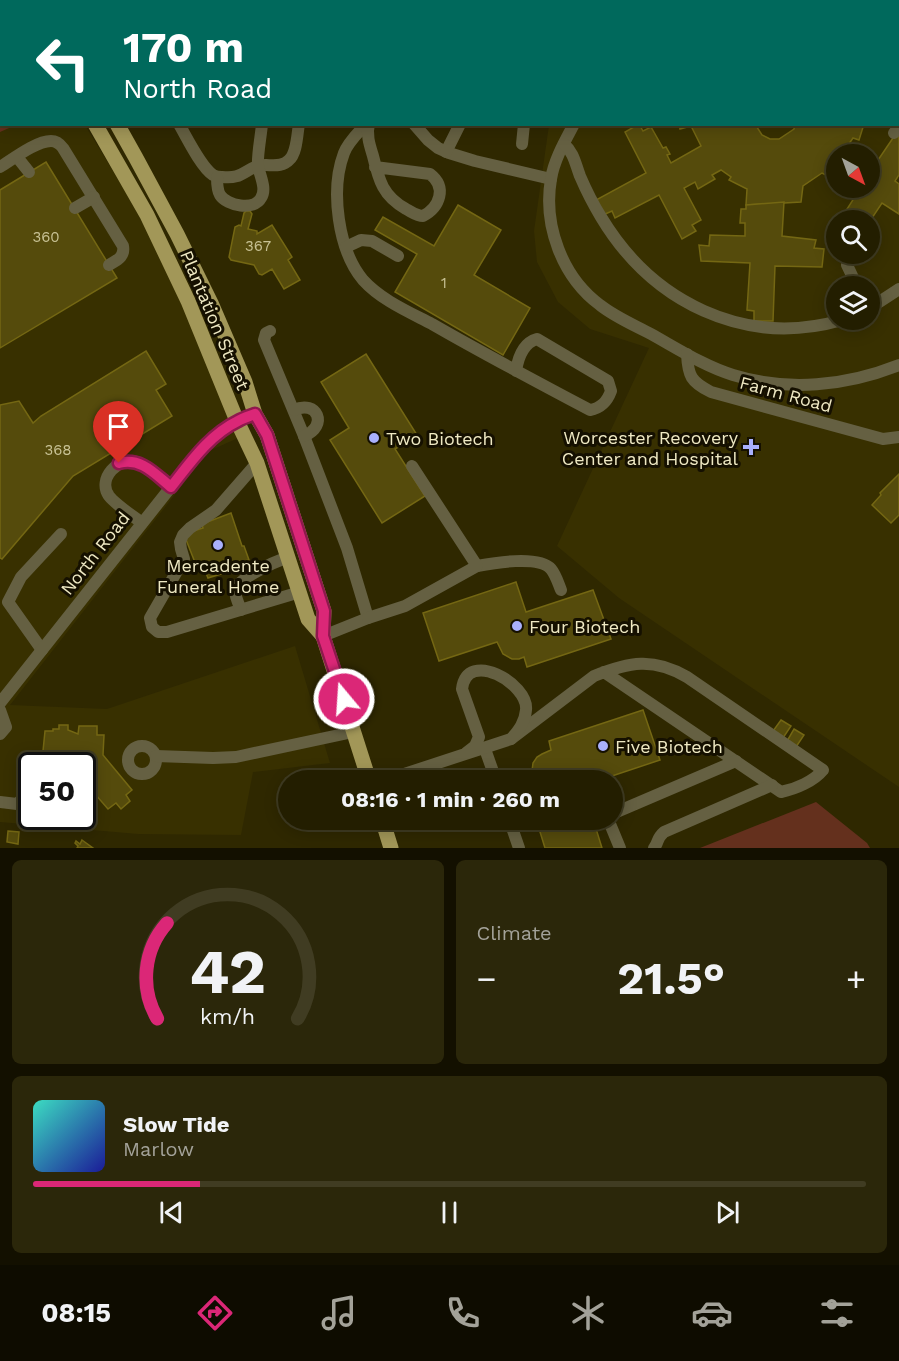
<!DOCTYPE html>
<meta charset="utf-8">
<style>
:root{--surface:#231e00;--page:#2b270a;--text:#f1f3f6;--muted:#a3a299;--line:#403c22;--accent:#db2777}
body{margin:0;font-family:"Work Sans",sans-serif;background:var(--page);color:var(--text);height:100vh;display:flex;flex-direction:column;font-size:22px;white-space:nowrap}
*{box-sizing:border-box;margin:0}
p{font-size:20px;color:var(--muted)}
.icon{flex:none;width:33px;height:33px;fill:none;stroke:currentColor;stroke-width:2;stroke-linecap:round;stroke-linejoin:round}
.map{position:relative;height:848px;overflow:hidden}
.drawer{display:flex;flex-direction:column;gap:12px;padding:12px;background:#131000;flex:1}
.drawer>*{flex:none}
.hud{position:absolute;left:0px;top:0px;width:900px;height:126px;box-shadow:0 3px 15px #0003,0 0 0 2px var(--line);background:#00695c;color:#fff;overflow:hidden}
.needle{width:39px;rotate:139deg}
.fabs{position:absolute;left:826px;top:144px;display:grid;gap:12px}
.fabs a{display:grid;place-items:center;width:54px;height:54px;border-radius:50%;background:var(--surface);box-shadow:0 3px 15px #0003,0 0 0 2px var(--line);font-size:30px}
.speed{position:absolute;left:18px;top:752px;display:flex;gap:12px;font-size:30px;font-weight:700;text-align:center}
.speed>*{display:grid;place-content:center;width:78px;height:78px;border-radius:50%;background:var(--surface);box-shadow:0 3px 15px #0003,0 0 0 2px var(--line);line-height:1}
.speed .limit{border:3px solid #111;border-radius:9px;background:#fff;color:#111}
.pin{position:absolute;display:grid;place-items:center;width:51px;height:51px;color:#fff;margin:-62px -26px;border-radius:50% 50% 50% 0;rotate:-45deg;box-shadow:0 0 6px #0007}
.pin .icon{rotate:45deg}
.me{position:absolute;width:66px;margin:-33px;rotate:342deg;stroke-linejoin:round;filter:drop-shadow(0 0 4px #0008)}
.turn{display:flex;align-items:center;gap:21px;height:126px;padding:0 24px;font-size:27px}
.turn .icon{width:78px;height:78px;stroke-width:2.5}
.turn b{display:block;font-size:42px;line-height:51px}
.big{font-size:45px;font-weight:700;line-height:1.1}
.drawer .card{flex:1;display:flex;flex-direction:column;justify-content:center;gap:9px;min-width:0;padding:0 21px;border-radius:9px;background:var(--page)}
.drawer .dial{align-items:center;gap:0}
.dial svg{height:156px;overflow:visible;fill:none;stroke:var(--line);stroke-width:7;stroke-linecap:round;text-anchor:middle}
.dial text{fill:var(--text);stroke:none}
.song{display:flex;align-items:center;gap:18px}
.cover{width:72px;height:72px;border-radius:9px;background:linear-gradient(135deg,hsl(170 70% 55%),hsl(240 70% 35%))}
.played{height:6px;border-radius:3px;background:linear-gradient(90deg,var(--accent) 20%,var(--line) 20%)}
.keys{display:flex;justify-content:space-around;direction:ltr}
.heat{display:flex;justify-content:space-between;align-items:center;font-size:33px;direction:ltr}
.drawer .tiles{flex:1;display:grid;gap:12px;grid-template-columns:1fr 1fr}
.card:last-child{grid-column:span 2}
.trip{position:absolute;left:278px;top:770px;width:345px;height:60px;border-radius:30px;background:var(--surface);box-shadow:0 3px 15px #0003,0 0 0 2px var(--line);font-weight:700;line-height:60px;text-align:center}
.tab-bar{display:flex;height:96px;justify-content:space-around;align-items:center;background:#0e0c00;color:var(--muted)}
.tab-bar .icon{width:42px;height:42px}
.tab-bar .on{color:var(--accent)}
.tab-bar b{font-size:27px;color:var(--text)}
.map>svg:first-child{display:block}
</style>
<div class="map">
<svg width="899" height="848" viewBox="0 0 899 848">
<rect width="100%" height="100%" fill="#2f2800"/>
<g fill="#383000" fill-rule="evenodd">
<path d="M 0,0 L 11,0 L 12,1 L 2,2 L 2,124 L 85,125 L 124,189 L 170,273 L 238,438 L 209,451 L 10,705 L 107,709 L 295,646 L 330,763 L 253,772 L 241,835 L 138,834 L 0,822 ZM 32,765 L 82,765 L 82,816 L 32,816 Z"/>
<path d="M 560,0 L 899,0 L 899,787 L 619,598 L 557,546 L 649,348 L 590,329 L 558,302 L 537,262 L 534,231 L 549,125 L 898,124 L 898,2 L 560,2 ZM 837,154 L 870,154 L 870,188 L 837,188 ZM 837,220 L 870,220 L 870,254 L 837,254 ZM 837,286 L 870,286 L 870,320 L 837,320 Z"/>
</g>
<g fill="#64301d">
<polygon points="0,3 2,6 2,124 16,125 0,132"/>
<polygon points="816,802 867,843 870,848 700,848"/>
</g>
<g fill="#554b0c" stroke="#746713" stroke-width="1.5">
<rect x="155" y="0" width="78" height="2"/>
<polygon points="846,0 899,0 899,23 898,2 845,2"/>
<polygon points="639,124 643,131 651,127 663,148 666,147 670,154 667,155 671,163 701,146 691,126 680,129 679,124 755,124 762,135 770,139 779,139 794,129 795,124 864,124 859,140 853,138 842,154 837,154 837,163 828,176 822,173 803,186 801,202 746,205 747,189 729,180 731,177 721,170 712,175 715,179 698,189 695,182 684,188 701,220 692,225 696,231 682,239 659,195 615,218 612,211 603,215 596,200 646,173 625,132"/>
<polygon points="895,135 899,137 899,175 895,181 899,184 899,214 882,203 870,221 840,220 858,192 851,188 870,188 870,167 872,169"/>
<polygon points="46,162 117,278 0,348 0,190"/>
<polygon points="837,163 837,187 831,183 833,180 828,176"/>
<polygon points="784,202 782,236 816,240 814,248 824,249 822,267 775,266 773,321 754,321 754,311 747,310 750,263 701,261 699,245 709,246 710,235 745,236 745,223 740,223 741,209 746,209 746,205"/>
<polygon points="458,205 501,230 474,275 530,308 503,355 395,292 417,254 375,230 383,217 434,246"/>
<polygon points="246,211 250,211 252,214 248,229 257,231 257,234 272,225 292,257 288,260 300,280 284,289 272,269 262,275 259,274 254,265 231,260 229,257 235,227 239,225 241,226 244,213"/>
<polygon points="146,351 166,384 156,390 172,416 73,476 2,559 0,558 0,405 19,401 33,423 41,416"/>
<polygon points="366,354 417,435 395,449 425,496 382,523 330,440 349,428 321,382"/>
<polygon points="899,474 899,515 891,523 872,505 881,495 880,493"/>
<polygon points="231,513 242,546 244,546 249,560 244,561 245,566 239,568 240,570 231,573 229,568 220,572 221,574 208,578 202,563 196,565 185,537 187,533 203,528 202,524"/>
<polygon points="516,582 526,612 593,590 611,639 527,667 524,657 519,659 512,659 503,654 497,642 439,661 423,613"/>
<polygon points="643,710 660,760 600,780 533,780 532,771 533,763 537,757 542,754 551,750 549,741"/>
<polygon points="781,720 791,726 783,738 773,731"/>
<polygon points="59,725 68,725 68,730 78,734 79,726 97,726 97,735 104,735 103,755 132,790 126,795 130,801 121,809 116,803 108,809 82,779 82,765 40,765 56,751 43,751 45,731 53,731 53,729 59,729"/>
<polygon points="794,729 804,735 796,747 787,741"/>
<polygon points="287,781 288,781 288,813 284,812"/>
<polygon points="536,819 593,819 602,848 545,848"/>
<polygon points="8,831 19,832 18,844 7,842"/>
<polygon points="82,840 93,848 77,848 78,846 75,843 76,841 80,844"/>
</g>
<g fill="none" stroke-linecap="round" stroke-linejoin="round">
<g stroke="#656042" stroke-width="12">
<polyline points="369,0 370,2"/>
<polyline points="537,0 538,2"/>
<polyline points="584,0 584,2"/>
<polyline points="645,1 646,2"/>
<polyline points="124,2 124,0"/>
<polyline points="272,2 272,0"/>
<polyline points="312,2 312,0"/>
<polyline points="803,2 804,0"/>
<polyline points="830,2 831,0"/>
<path d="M 179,124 C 187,138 201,167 213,175 C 217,177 218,177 222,177 C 241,179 242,172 257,166 C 267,163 281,169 289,160 C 297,153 297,135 299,124"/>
<path d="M 366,124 C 358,133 348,142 344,153 C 330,190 338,250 363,280 C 381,300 409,312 432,324 C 484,354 537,382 590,410 C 601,408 607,402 611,391 L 608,381 L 537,339 C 523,343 518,358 516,371"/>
<path d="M 369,124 C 366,135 370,146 373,156 C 379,181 383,196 406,209 C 412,212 417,216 423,216 C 440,207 447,187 430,174 L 375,167"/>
<polyline points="414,124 428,140 438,148 449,153 475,161 551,179"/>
<path d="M 574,124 C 565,141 554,160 551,179 C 543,225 562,277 600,305 C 615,317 634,325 651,334 C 678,349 704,366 733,375 C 788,392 846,386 899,365"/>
<polyline points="894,133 897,129 899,129"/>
<polyline points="522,144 524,124"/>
<path d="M 564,144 C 574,153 575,163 580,176 C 586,190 593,204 601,217 C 652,302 744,348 842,320"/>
<polyline points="446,152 460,124"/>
<polyline points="17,157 29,172"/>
<path d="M 0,167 C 13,159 36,141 51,141 C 56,141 60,144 63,148 L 123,246 C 125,257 117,260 109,265"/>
<path d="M 217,177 C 217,183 217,190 220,195 C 227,206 254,211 261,198 C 267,189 260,176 258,166 C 257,156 261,136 262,124"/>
<polyline points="75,208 94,197"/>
<polyline points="346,247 361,240 372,241 398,256"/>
<polyline points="850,254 847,265 857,286"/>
<polyline points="870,308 899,289"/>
<polyline points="270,331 266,333 264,340 304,436 347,548 368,618 323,636"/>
<path d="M 687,354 C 688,376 691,382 711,392 L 883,439 L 899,437"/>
<path d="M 294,410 C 317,399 329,426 304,436"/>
<polyline points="257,463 216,510 190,528 183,535 180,542 181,549 184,559 150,618 152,627 158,632 167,632 300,592"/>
<path d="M 142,523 C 133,516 115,504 109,496 C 97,479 118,456 137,462 C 148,466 162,480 171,487"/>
<path d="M 477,566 C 493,563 539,555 551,569 C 556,575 558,583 561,590"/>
<path d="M 241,610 C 239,605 235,596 235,591 C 237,578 277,561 288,557"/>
<polyline points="368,618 405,606 477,566 412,466"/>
<polyline points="42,650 8,602 21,577 61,534"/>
<path d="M 0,703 L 197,454 C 209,442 221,429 236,421 C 242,418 249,416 255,414"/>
<polyline points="0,710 6,727 0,734"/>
<path d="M 511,739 L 594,676 C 629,662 653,657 687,677 L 823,770 C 814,781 796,789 781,792 L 604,672"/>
<circle cx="142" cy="760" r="14"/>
<polyline points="485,749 496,780"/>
<polyline points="156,756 213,758 236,757 353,732"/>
<path d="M 386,780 L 511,739 C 519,730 525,722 526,710 C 529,684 467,648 462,689 L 479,737 L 475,746 L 466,753"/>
<polyline points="0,802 17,804 31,791"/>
<polyline points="612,814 736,761"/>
<polyline points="509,819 519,848"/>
<polyline points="608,819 620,848"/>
<path d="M 654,848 C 659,842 656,839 664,832 L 772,785"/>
</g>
<g stroke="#a29758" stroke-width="15">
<polyline points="23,0 24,2"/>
<polyline points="44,0 45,2"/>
<polyline points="95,124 147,215 188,301 237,421 257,463 308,619 323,636"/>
<polyline points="117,124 136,158 177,234 211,303 245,382 255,414 267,435 324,611 323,636 369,780"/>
<polyline points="382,819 391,848"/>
</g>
</g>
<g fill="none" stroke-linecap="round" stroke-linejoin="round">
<g stroke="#8e194d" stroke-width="15">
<path id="route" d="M 119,463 C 141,457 155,474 171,487 C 190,463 209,435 238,421 C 243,418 250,416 255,414 L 267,435 L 324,611 L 323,636 L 344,699"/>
</g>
<use href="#route" stroke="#db2777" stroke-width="10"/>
</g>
<g fill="#a9b0fc" stroke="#151000" stroke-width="2">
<circle cx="374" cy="438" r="6"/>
<path d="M748 438h6v6h6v6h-6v6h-6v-6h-6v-6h6z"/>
<circle cx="218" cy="545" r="6"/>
<circle cx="517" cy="626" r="6"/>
<circle cx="603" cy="746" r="6"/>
</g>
<g text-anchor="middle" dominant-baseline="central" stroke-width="6" stroke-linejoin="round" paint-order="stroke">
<g font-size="15" fill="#c8c295">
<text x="46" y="237">360</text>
<text x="258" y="246">367</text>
<text x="444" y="283">1</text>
<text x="58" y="450">368</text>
</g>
<g font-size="18" fill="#efe9c3" stroke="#151000">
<text transform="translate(215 320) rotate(67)">Plantation Street</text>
<text transform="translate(786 394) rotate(15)">Farm Road</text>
<text transform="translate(95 553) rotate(-52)">North Road</text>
</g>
<g font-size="18" fill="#efe9c3" stroke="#151000" text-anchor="start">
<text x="738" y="437" text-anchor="end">Worcester Recovery<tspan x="738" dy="21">Center and Hospital</tspan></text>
<text x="386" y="438">Two Biotech</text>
<text x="218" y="565" text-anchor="middle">Mercadente<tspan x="218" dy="21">Funeral Home</tspan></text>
<text x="529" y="626">Four Biotech</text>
<text x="615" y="746">Five Biotech</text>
</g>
</g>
</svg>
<div class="fabs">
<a><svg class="needle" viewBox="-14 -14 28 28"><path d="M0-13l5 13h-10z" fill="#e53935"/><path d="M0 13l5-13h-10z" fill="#a3a299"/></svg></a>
<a><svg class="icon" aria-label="search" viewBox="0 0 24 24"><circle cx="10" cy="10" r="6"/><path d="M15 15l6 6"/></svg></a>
<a><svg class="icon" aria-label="layers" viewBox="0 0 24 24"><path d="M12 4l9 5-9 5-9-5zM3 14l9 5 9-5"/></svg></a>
</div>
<div class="speed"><div class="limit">50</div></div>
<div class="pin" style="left:119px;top:463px;background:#d93025"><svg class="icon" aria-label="arrive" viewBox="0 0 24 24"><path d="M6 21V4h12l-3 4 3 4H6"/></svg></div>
<svg class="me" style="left:344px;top:699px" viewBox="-20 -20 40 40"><circle r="17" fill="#db2777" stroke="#fff" stroke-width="3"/><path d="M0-11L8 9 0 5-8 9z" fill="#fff"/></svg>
<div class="trip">08:16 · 1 min · 260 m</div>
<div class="hud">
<div class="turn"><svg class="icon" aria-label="left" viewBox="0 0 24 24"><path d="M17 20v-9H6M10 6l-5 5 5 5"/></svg><div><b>170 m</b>North Road</div></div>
</div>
</div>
<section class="drawer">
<div class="tiles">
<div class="card dial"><svg viewBox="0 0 100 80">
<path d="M14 69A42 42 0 1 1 86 69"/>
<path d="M14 69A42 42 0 0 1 19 20" stroke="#db2777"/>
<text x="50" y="56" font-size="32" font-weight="700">42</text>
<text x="50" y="72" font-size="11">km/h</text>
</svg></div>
<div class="card"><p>Climate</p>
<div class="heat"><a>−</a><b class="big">21.5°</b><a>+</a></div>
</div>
<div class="card">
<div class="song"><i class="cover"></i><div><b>Slow Tide</b><p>Marlow</p></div></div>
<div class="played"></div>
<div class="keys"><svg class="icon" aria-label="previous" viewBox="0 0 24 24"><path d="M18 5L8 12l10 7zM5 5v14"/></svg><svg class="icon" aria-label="pause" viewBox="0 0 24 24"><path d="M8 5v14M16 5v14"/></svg><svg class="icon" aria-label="next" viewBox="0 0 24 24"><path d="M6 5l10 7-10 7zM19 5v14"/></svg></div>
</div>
</div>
</section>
<nav class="tab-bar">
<b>08:15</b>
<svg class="icon on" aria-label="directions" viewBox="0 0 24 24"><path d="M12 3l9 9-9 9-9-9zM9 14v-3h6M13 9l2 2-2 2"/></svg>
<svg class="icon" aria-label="music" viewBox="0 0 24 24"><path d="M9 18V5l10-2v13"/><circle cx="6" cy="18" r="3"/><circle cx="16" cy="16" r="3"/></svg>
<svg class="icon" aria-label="phone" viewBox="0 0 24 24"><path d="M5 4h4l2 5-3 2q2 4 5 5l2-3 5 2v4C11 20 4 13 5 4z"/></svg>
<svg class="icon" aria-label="climate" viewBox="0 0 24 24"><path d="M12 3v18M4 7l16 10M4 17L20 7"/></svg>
<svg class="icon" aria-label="car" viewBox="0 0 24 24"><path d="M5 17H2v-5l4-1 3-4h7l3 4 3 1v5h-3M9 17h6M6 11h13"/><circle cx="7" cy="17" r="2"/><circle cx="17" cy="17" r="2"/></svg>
<svg class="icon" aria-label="filters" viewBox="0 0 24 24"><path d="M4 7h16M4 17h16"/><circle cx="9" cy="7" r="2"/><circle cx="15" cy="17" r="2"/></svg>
</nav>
